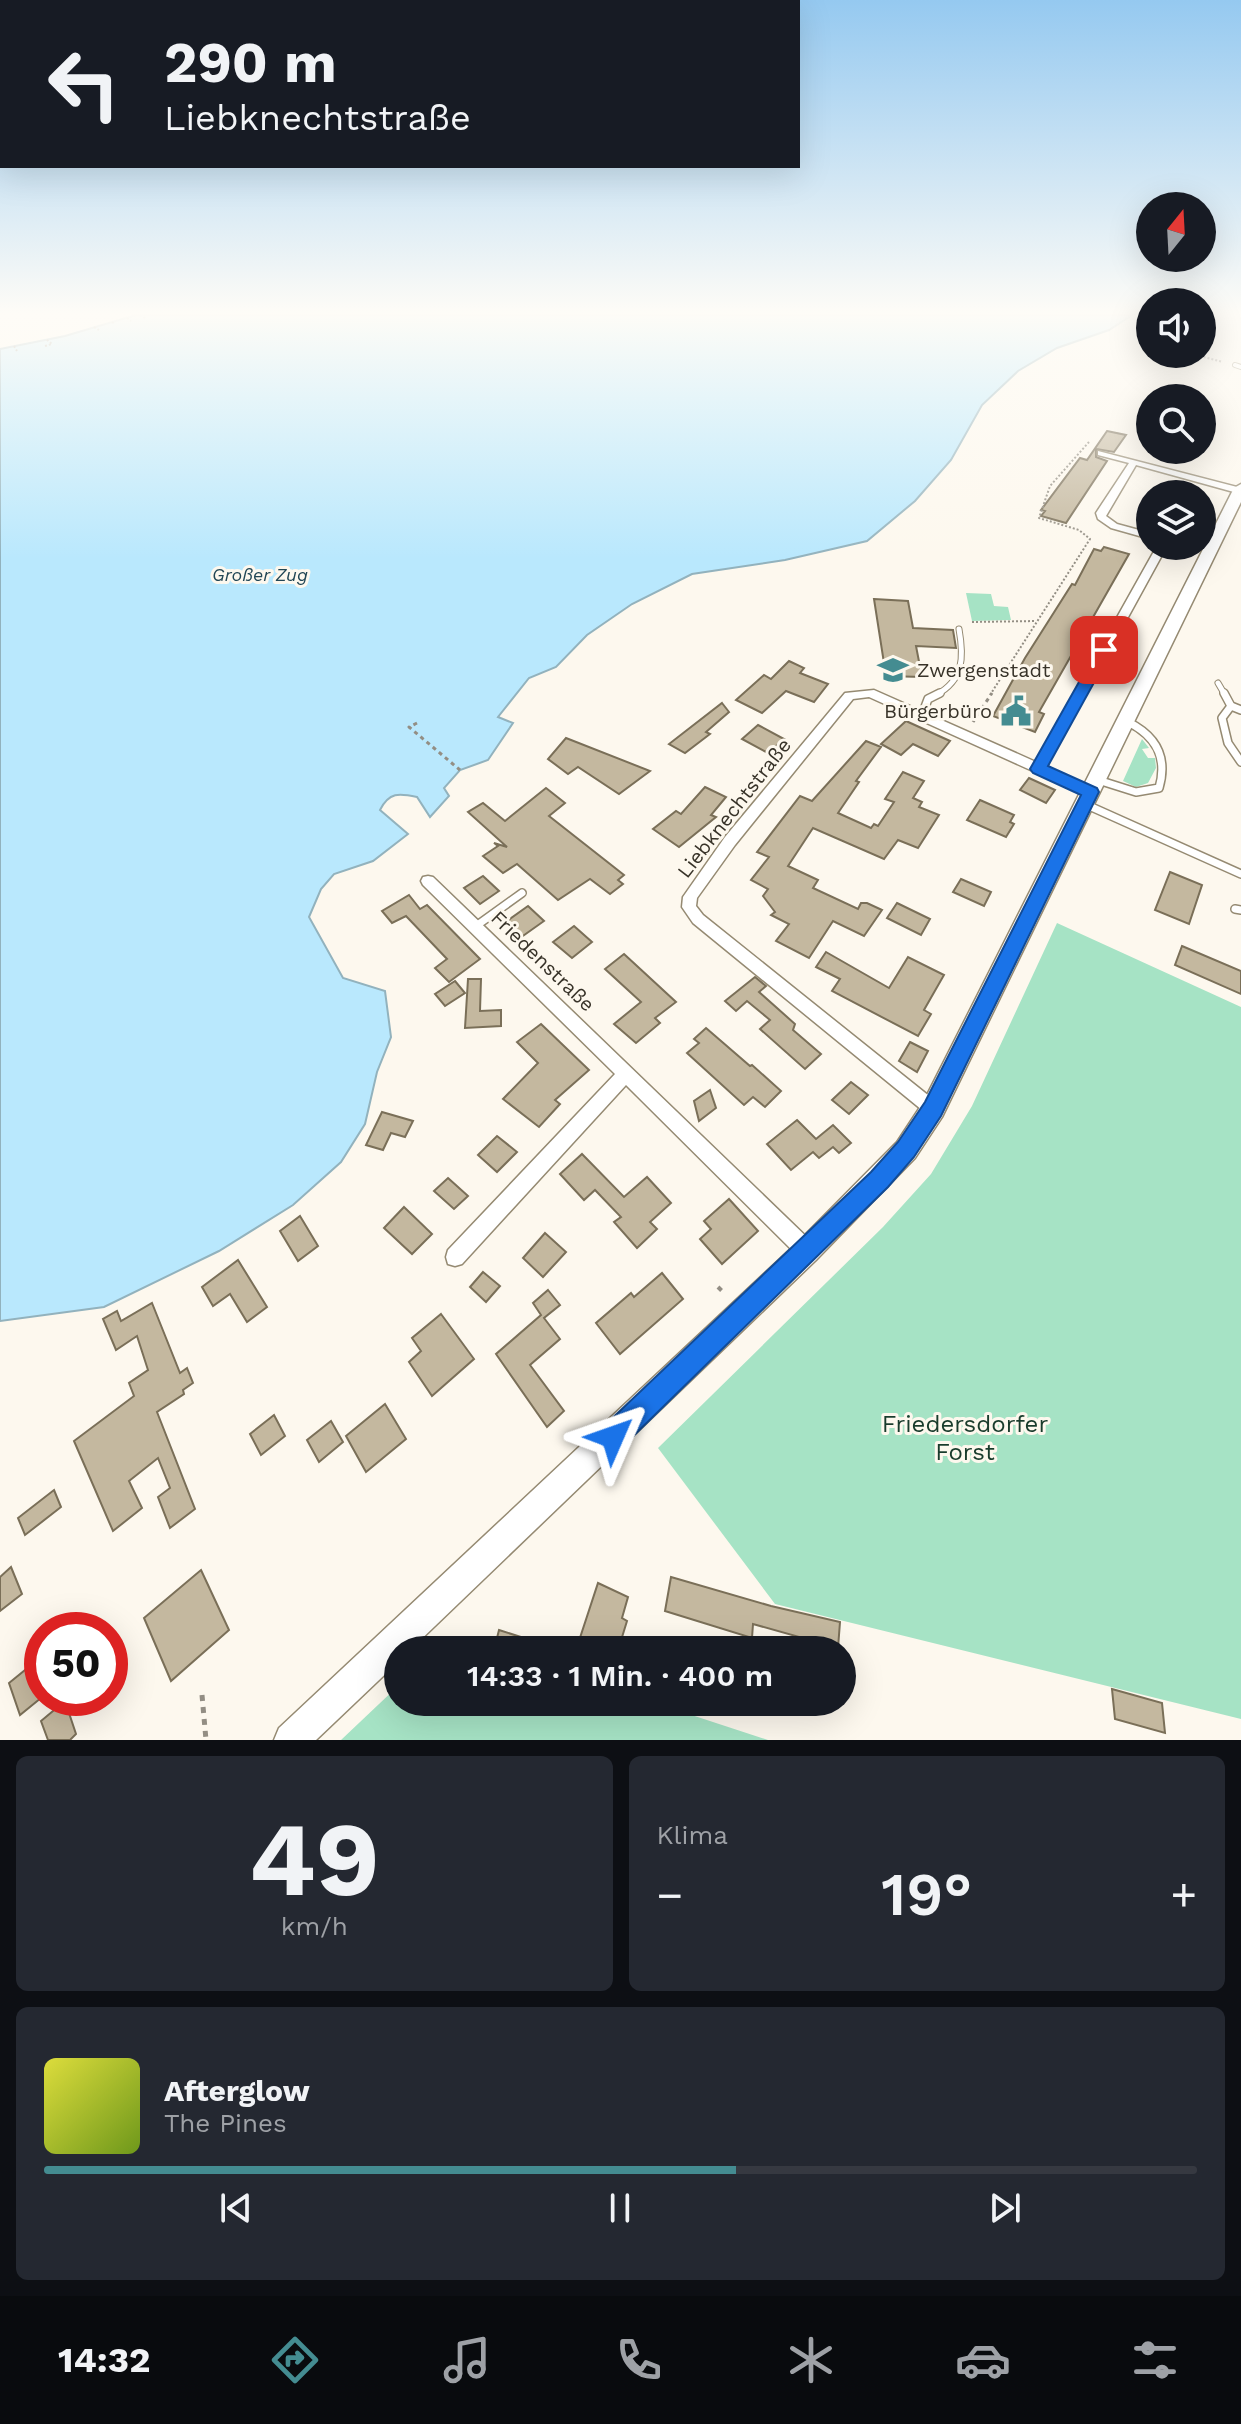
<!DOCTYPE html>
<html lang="de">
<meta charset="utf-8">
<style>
:root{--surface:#171b24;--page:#242831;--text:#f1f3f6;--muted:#9ea1a6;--line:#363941;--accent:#448c91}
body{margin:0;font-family:"Work Sans",sans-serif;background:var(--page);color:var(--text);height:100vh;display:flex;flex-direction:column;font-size:30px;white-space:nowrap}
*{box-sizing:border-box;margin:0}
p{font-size:26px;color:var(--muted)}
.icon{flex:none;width:44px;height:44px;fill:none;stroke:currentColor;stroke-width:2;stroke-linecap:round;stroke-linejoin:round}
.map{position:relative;height:1740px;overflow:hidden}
.sheet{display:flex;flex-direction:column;gap:16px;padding:16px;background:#0d0f14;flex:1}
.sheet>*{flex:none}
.hud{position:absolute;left:0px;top:0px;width:800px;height:168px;box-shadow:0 8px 32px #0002;background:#171b24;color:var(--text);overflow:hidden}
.needle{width:52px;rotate:18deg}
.controls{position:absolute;left:1136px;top:192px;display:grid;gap:16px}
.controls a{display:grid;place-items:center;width:80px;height:80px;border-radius:50%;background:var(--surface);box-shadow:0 8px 32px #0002;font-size:40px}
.speed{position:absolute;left:24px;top:1612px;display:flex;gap:16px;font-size:40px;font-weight:700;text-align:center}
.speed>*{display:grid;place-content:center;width:104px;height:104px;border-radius:50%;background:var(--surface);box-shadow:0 8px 32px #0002;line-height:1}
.speed .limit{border:12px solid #d22;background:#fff;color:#111}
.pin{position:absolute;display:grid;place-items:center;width:68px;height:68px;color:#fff;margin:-34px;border-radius:16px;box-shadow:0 4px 12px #0006}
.me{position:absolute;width:88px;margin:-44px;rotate:47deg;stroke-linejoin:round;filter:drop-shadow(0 0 6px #0008)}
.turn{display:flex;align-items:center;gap:28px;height:168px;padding:0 32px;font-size:36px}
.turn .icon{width:104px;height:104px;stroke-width:2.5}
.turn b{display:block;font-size:56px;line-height:68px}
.big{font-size:60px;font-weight:600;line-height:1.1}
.sheet .widget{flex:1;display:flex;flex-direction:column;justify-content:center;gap:12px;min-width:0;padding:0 28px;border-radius:12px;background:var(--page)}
.sheet .dial{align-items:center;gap:0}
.dial b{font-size:104px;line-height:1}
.song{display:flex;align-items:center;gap:24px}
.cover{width:96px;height:96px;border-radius:12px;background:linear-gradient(135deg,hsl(60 70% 55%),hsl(80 70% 35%))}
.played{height:8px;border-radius:4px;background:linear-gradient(90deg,var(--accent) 60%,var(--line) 60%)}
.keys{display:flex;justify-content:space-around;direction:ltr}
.heat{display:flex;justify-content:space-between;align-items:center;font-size:44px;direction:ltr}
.sheet .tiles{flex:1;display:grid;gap:16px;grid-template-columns:1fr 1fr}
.widget:last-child{grid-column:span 2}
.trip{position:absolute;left:384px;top:1636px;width:472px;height:80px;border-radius:40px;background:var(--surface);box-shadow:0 8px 32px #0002;font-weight:600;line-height:80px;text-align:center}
.tabs{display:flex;height:128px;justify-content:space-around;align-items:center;background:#090b0e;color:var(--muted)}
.tabs .icon{width:56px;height:56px}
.tabs .selected{color:var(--accent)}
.tabs b{font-size:36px;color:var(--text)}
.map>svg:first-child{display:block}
</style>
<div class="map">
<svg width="1241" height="1740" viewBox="0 0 1241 1740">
<rect width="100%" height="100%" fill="#fdf8ee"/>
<g fill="#a6e3c5">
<polygon points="966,593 991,594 994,606 1008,607 1011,620 972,621"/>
<polygon points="1142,739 1149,748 1142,749 1148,758 1155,758 1156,768 1148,783 1136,787 1123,781"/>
<polygon points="1057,923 1241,1007 1241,1719 775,1604 658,1448 883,1227 931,1174 972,1106"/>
<polygon points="398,1686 398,1702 652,1702 768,1740 341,1740"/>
</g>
<path fill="#b9e8fd" stroke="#92b2bd" stroke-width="2" d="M 136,315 L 1132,315 L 1109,330 L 1057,348 L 1018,371 L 982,405 L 951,460 L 915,501 L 867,541 L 785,560 L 692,574 L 632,604 L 587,635 L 556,667 L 529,678 L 498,717 L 513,723 L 488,760 L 460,770 L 444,788 L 449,796 L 430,817 L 417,797 C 399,793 389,792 380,810 L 408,834 L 373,861 L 334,874 L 321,889 L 309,917 L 343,978 L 385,991 L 391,1037 L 377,1072 L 365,1124 L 341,1162 L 293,1205 L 219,1251 L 104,1307 L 0,1321 L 0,349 L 65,336 Z"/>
<g fill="#c4b89f" stroke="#7a6f58" stroke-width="2">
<polygon points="1107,431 1126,435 1114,452 1096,449 1096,457 1107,461 1066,523 1041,516 1045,511 1041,510 1080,458 1087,460"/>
<polygon points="1104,547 1129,554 1039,712 1044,714 1035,732 993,716 1025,658 1072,584 1075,585 1094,549 1101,551"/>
<polygon points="874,599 908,601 913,628 953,630 956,648 916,646 922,677 886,676"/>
<polygon points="789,661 804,668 800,673 828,684 814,702 786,691 762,713 736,700 764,675 771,679"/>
<polygon points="722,703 729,712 706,732 710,734 685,753 669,744"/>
<polygon points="906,721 950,741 938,756 913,744 901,755 881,744"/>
<polygon points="758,725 784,739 768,753 742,739"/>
<polygon points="566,738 650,771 619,794 578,767 568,774 548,759"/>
<polygon points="866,741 881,747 856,781 859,782 838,813 871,828 874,824 878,826 894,802 885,799 903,772 924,781 913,798 922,802 919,807 939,815 918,848 898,840 884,859 813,828 788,866 818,880 813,888 858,909 861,903 867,903 882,910 864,936 833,921 809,958 776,941 789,924 771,915 775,912 763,896 768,889 751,880 769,857 757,852 800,796 812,801"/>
<polygon points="1029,778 1055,790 1046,803 1020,790"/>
<polygon points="705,787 726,797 711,815 716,817 679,847 653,829 676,811 681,814"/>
<polygon points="546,788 565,803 549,816 624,875 618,880 623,884 610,894 590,879 558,900 517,864 503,873 483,856 498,846 494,843 507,847 468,812 483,803 505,821"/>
<polygon points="980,800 1014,815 1010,822 1014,824 1006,837 967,820"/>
<polygon points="1170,872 1202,885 1189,924 1155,910"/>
<polygon points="483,876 499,891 480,904 464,888"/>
<polygon points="961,879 991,892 984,906 953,892"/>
<polygon points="409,895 420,909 427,905 480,959 449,982 435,968 447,959 406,916 392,923 382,911"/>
<polygon points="897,903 930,919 921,935 887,918"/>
<polygon points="528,906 544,921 520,938 504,923"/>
<polygon points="574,926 592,942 572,958 553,942"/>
<polygon points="1182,946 1241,971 1241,994 1175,965"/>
<polygon points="826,952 889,988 908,957 944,975 924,1010 931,1014 918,1036 832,991 840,979 816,967"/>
<polygon points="624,954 676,1002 655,1018 660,1023 636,1043 614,1024 641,1002 605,969"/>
<polygon points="755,977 766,986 759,992 795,1024 793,1030 821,1054 805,1069 760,1029 770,1020 747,1001 736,1011 725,1001"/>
<polygon points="468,979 481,979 480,1011 501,1010 501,1026 465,1028"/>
<polygon points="455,981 465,993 445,1006 435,994"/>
<polygon points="541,1024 589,1070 555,1100 560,1104 539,1127 503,1099 538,1063 517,1042"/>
<polygon points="706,1028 750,1066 752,1065 781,1091 765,1107 753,1097 744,1105 687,1053 699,1043 694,1039"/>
<polygon points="910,1042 928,1051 917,1072 899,1061"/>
<polygon points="851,1082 868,1095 849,1114 832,1100"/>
<polygon points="710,1090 716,1108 699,1121 694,1101"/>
<polygon points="382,1112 413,1121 405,1137 391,1133 383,1150 366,1145"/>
<polygon points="797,1120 816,1139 833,1125 851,1143 839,1153 833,1147 819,1158 813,1152 791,1170 767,1144"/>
<polygon points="497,1136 517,1152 497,1172 478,1155"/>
<polygon points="582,1154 624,1197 647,1177 671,1203 650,1222 657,1229 637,1248 614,1222 621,1217 595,1190 584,1200 560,1174"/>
<polygon points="448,1178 468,1196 454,1209 434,1191"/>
<polygon points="729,1199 758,1231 722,1264 700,1239 711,1229 704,1221"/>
<polygon points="404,1207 432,1234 412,1254 384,1228"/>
<polygon points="300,1216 318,1246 298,1261 280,1231"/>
<polygon points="545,1233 566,1252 543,1277 523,1258"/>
<polygon points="238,1260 267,1307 247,1322 230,1294 213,1306 202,1287"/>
<polygon points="483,1272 500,1286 486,1302 470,1287"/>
<polygon points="662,1273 683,1299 620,1354 596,1323 631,1293 634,1297"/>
<polygon points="548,1290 560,1305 544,1318 560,1339 530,1365 564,1411 547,1427 496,1354 541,1315 533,1303"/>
<polygon points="152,1303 180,1373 187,1368 193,1383 183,1390 184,1394 157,1412 195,1509 170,1528 158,1497 170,1488 158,1458 129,1481 142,1508 113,1531 74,1441 134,1396 129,1383 148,1370 137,1336 116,1350 103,1319 117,1311 121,1321"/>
<polygon points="441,1314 474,1359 432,1396 409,1362 421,1351 412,1338"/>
<polygon points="385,1404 406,1439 366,1472 346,1436"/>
<polygon points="274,1415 285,1436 261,1455 250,1434"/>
<polygon points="331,1421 343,1442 319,1462 307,1440"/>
<polygon points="54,1490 61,1507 25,1535 18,1518"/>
<polygon points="11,1567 22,1594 0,1611 0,1577"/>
<polygon points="201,1570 229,1630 171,1681 144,1618"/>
<polygon points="671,1577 771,1606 840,1622 838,1648 753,1624 752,1638 665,1611"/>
<polygon points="598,1583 628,1597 622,1618 627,1621 619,1647 614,1645 612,1650 576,1650"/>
<polygon points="499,1630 552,1647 552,1650 494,1650"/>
<polygon points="30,1666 41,1698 20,1715 9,1683"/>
<polygon points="1112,1689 1162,1703 1165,1733 1115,1719"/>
<polygon points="65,1701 76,1734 70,1740 48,1740 41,1721"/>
</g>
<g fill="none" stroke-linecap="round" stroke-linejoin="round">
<g stroke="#958a72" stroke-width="6">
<polyline id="service-far2" points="1235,365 1241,367"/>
</g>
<g stroke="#958a72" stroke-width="7">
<g id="service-far1">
<polyline points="1218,683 1225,695"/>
<path d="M 936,695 C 964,680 964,657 959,629"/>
</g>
</g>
<g stroke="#958a72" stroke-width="10">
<g id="service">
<polyline points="1224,693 1231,706 1241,710"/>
<polyline points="1231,706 1222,718 1228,743 1241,762"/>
<polyline points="922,715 928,699 940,693"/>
<path d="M 1098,780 L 1136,792 L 1159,788 C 1168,757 1156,736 1128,722"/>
<polyline points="1087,805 1241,874"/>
<polyline points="1235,909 1241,910"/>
<polyline points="476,926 522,893"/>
</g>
</g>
<g stroke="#958a72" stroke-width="3">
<g id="minor">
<polygon points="1098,451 1241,488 1241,494 1136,465 1106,516 1117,524 1150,533 1150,539 1111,528 1098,519 1096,513 1129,463 1098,455"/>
<polygon points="1157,546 1167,546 1046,767 1096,789 1098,792 1096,795 1086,795 869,697 853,699 735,845 697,898 696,906 703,915 939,1104 941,1109 939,1114 933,1117 927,1114 693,923 682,907 683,897 725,837 845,693 874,690 1036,762"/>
<polygon points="428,876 433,877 814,1244 816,1251 814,1258 807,1260 800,1258 626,1085 462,1264 455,1266 448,1264 446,1257 448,1250 615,1074 423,885 421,881 423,877"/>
</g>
</g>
<g stroke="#958a72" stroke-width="3">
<polygon id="secondary" points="1241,484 1241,502 942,1117 915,1158 816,1260 410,1650 398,1650 398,1662 316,1740 274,1740 279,1728 798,1242 897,1142 924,1101 1234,488"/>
</g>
<g stroke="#938e84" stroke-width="2" stroke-dasharray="2 2" stroke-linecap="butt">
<polyline points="140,315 145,318"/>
<polyline points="127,318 131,321"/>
<polyline points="112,322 115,324"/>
<polyline points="94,327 99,330"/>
<polyline points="14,346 17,351"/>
<polyline points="45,346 52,344 46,339"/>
<polyline points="1192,354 1223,362"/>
<polyline points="972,622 1036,621"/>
<polyline points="990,695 1090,539 1079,530 1039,518 1050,486 1089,442"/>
</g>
<g stroke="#938e84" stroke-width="3" stroke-dasharray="4 4" stroke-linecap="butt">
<polyline points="973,722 992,693"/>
<polyline points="417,723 409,727 460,770"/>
</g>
<polyline stroke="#938e84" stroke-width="4" stroke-dasharray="5 5" stroke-linecap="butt" points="718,1287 725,1294"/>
<polyline stroke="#938e84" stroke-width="5" stroke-dasharray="6 6" stroke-linecap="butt" points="202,1695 206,1740"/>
<use href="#service-far2" stroke="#fff" stroke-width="4"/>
<use href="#service-far1" stroke="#fff" stroke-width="5"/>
<use href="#service" stroke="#fff" stroke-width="7"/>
<use href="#minor" fill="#fff" fill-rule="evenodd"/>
<use href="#secondary" fill="#fff" fill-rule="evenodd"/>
</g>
<linearGradient id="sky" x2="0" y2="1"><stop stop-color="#95c9f0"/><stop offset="0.56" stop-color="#fefcf7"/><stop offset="1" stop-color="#fefcf7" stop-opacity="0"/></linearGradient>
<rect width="1241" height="559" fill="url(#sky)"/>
<polygon fill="#1a73e8" stroke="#114b97" stroke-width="2" points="1104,646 1112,650 1048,766 1097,788 1099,792 941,1116 914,1157 888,1187 622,1447 613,1450 603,1447 599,1437 603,1427 871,1172 898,1142 925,1102 1081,795 1033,773 1030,769 1097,650"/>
<defs>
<g id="school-bare" transform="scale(2.4)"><path d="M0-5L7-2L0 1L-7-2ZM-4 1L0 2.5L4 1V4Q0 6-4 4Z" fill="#448c91" stroke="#fdf8ee" stroke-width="2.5" paint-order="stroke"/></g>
<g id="civic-bare" transform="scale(2.4)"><path d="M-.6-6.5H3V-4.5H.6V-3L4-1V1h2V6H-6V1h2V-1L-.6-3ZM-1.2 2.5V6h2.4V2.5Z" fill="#448c91" stroke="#fdf8ee" stroke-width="2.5" paint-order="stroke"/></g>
</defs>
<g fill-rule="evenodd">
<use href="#school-bare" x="893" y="670"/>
<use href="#civic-bare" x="1016" y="711"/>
</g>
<g text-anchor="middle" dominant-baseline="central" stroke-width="6" stroke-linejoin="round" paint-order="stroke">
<g font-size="18" font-style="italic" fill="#214655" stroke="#fdf8ee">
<text x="260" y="574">Großer Zug</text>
</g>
<g font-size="20" fill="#383329" stroke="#fdf8ee" text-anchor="start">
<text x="917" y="670">Zwergenstadt</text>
<text x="992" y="711" text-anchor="end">Bürgerbüro</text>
</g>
<g font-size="20" fill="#383329" stroke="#fdf8ee">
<text transform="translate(734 808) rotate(-52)">Liebknechtstraße</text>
<text transform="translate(543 961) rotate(44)">Friedenstraße</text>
</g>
<g font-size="24" fill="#193c2c" stroke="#fdf8ee">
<text x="965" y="1424">Friedersdorfer<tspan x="965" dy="28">Forst</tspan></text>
</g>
</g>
</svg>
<div class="controls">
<a><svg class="needle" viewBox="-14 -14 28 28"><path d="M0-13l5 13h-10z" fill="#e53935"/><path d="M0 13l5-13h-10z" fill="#9ea1a6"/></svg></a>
<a><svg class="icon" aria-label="sound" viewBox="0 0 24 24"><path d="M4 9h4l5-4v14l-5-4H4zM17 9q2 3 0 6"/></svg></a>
<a><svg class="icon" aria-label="search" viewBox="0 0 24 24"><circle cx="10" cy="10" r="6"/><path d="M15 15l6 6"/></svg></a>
<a><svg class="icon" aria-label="layers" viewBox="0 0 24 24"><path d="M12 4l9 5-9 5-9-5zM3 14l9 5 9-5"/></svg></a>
</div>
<div class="speed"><div class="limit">50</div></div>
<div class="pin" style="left:1104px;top:650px;background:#d93025"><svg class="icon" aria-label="arrive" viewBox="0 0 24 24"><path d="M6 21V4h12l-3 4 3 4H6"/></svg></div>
<svg class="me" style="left:613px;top:1437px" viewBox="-20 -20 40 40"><path d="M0-17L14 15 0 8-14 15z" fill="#1a73e8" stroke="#fff" stroke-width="4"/></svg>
<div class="trip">14:33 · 1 Min. · 400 m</div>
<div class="hud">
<div class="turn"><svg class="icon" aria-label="left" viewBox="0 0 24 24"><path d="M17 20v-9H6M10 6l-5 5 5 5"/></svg><div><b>290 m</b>Liebknechtstraße</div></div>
</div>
</div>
<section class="sheet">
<div class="tiles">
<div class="widget dial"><b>49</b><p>km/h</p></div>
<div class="widget"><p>Klima</p>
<div class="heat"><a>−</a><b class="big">19°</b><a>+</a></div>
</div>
<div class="widget">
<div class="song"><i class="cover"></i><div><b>Afterglow</b><p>The Pines</p></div></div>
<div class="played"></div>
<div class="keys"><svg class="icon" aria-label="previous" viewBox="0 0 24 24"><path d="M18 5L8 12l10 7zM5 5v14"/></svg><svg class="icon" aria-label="pause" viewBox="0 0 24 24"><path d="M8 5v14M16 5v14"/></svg><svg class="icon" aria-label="next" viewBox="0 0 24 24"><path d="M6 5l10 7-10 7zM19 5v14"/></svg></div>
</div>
</div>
</section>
<nav class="tabs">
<b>14:32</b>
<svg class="icon selected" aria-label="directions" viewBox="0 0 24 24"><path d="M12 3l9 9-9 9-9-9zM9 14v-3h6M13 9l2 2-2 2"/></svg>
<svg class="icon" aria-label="music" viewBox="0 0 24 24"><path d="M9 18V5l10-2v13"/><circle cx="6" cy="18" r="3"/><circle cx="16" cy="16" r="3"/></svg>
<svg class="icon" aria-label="phone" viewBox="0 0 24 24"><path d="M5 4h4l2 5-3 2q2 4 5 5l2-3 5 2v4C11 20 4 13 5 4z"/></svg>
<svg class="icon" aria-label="climate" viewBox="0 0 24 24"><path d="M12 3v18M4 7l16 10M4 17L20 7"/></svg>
<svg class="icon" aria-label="car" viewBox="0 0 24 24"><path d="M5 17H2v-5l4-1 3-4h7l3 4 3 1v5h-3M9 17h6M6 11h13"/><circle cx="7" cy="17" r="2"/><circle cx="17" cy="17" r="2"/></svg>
<svg class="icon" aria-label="filters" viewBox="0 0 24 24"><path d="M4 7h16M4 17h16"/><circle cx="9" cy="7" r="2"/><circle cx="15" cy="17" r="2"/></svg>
</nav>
